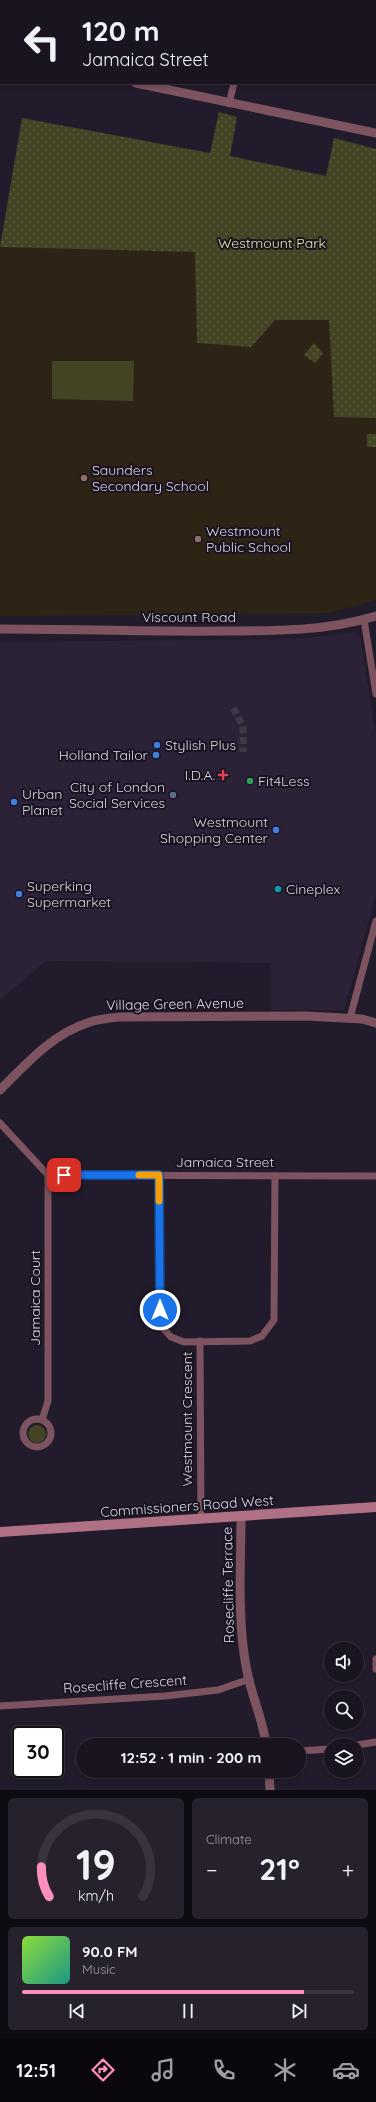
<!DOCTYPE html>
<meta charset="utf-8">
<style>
:root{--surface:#1a1420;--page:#27212d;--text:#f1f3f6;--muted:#9f9ea5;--line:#38333e;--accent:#fe8ebc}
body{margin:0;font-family:Quicksand,sans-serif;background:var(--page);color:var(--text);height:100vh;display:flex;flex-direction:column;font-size:15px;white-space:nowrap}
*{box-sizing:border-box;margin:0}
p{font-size:13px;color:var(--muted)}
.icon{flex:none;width:22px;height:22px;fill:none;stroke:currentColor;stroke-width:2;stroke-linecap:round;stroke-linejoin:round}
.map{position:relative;height:1790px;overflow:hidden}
.panel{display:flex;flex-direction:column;gap:8px;padding:8px;background:#0e0b12;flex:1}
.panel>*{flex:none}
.banner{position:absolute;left:0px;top:0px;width:376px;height:84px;box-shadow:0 2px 6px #0003,0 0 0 1px var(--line);background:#1a1420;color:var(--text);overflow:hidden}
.buttons{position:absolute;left:324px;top:1642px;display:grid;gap:8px}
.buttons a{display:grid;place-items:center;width:40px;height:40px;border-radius:50%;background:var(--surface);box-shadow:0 2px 6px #0003,0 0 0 1px var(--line);font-size:20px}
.speed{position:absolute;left:12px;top:1726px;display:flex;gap:8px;font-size:20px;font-weight:700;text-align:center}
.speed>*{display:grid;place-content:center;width:52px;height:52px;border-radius:50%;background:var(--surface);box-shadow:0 2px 6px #0003,0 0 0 1px var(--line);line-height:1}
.speed .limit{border:2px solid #111;border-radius:6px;background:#fff;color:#111}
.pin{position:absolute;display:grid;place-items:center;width:34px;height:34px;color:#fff;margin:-17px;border-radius:8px;box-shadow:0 2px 6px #0006}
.me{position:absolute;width:44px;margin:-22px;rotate:0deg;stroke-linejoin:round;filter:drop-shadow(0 0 3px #0008)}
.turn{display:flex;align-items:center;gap:14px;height:84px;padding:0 16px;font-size:18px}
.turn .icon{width:52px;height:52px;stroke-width:2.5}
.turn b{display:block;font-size:28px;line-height:34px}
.big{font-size:30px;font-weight:700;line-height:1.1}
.panel .tile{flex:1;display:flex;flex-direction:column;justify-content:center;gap:6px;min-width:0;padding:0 14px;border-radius:6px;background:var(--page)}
.panel .dial{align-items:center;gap:0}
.dial svg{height:104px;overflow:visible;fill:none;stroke:var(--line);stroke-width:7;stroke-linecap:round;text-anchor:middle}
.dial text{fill:var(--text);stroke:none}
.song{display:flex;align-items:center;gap:12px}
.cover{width:48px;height:48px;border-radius:6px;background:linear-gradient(135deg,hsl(90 70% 55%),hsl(170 70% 35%))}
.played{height:4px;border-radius:2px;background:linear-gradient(90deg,var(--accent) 85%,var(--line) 85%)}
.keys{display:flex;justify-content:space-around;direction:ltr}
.heat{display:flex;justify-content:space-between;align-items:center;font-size:22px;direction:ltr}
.panel .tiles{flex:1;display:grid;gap:8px;grid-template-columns:1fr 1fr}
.tile:last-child{grid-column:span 2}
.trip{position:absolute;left:76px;top:1738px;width:230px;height:40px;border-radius:20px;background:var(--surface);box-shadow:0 2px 6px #0003,0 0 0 1px var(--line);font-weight:700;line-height:40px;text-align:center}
.menu{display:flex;height:64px;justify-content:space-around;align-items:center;background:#0a080d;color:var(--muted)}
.menu .icon{width:28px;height:28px}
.menu .selected{color:var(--accent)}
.menu b{font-size:18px;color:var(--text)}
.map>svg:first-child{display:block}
</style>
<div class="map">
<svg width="376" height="1790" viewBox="0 0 376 1790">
<defs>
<pattern id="park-dots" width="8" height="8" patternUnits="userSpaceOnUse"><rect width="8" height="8" fill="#434424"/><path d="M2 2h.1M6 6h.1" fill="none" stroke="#5e5e44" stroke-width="1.8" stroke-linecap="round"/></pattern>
</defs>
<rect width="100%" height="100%" fill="#221b2b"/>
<polygon fill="#2b2238" points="354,632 360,636 376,735 376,894 344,1010 271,1010 271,963 46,961 0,1000 0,642 299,639"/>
<polygon fill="#2e2415" points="0,247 196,252 197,343 251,347 275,320 329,320 334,417 376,418 376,600 330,613 0,616"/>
<g fill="#434424">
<polygon points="52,361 134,361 133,401 52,399"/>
<circle cx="37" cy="1434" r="9"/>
</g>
<g fill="url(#park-dots)">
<polygon points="219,112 237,117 230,156 326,176 334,138 376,149 376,418 334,417 329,320 275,320 251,347 197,343 195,252 0,247 22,118 210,153"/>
<polygon points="314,343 323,353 315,363 304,355"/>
<rect x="367" y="434" width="9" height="13"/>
</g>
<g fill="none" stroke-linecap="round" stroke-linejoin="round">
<polyline stroke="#3e3746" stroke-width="7" stroke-dasharray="7 3.5" stroke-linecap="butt" points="233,708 243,726 243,752"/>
<g stroke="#7c535f" stroke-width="7">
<polyline points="34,1 34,0"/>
<polyline points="252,1 252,0"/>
<polyline points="375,20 376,20"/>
<polyline points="229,104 234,83"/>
<polyline points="364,620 376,694"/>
<polyline points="350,1018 376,921"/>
<polyline points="0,1123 48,1175 376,1176"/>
<polyline points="159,1175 160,1325 171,1337 184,1342 250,1341 262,1336 274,1320 275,1176"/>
<polyline points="200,1341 201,1519"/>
<circle cx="37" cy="1433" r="14"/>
<polyline points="42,1420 48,1401 48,1175"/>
<polyline points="376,1659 376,1669"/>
<polyline points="0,1706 165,1696 218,1690 250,1679"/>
<polyline points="357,1745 376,1742"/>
<polyline points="299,1751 331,1749"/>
</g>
<g stroke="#7c535f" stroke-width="9">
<polyline points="0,53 1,53"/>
<polyline points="136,83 376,133"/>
<path d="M 0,629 C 75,629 150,632 225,631 C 276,631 327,631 376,616"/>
<path d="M 0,1090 C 27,1063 52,1034 90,1022 C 99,1019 110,1018 120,1017 L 306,1016 L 362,1019 L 376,1023"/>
<path d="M 241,1517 C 241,1566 237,1617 246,1666 C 250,1693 263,1718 266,1745"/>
<polyline points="269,1771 270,1790"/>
</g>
<polyline stroke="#b17184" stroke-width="10" points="0,1532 376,1507"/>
</g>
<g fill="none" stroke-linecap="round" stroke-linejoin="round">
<g stroke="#114b97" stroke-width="10">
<polyline id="route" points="64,1175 159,1175 160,1310"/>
</g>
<use href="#route" stroke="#1a73e8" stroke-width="7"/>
<polyline stroke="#f59e0b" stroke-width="7" points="139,1175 159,1175 159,1201"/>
</g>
<g fill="#8d6e63" stroke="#181221" stroke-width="1.5">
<circle cx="84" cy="478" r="4"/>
<circle cx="198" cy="539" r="4"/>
</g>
<g fill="#3f7fe0" stroke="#181221" stroke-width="1.5">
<circle cx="157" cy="745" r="4"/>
<circle cx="156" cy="755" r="4"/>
<circle cx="14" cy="802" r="4"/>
<circle cx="276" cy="830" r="4"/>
<circle cx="19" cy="894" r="4"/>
</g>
<path fill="#e0444e" stroke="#181221" stroke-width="1.5" d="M221 769h4v4h4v4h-4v4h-4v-4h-4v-4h4z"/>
<circle fill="#2e9e5b" stroke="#181221" stroke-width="1.5" cx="250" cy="781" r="4"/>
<circle fill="#5c6f8a" stroke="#181221" stroke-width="1.5" cx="173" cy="795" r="4"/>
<circle fill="#0f9aa8" stroke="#181221" stroke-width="1.5" cx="278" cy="889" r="4"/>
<g text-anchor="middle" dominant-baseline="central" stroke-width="4" stroke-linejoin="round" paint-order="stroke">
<g font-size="14" fill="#e3e79c" stroke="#181221">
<text x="272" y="243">Westmount Park</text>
</g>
<g font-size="14" fill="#dbd7e2" stroke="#181221" text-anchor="start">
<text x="92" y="470">Saunders<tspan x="92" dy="16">Secondary School</tspan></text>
<text x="206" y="531">Westmount<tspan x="206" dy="16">Public School</tspan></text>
<text x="165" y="745">Stylish Plus</text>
<text x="148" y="755" text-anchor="end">Holland Tailor</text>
<text x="215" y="775" text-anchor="end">I.D.A.</text>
<text x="258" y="781">Fit4Less</text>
<text x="165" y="787" text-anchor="end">City of London<tspan x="165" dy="16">Social Services</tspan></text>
<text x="22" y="794">Urban<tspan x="22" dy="16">Planet</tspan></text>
<text x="268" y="822" text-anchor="end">Westmount<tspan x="268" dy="16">Shopping Center</tspan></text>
<text x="27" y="886">Superking<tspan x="27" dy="16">Supermarket</tspan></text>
<text x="286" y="889">Cineplex</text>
</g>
<g font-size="14" fill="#dbd7e2" stroke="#181221">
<text x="189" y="617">Viscount Road</text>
<text transform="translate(175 1004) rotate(-1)">Village Green Avenue</text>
<text x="225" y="1162">Jamaica Street</text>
<text transform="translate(35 1298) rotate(-90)">Jamaica Court</text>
<text transform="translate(187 1419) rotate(-90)">Westmount Crescent</text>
<text transform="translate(187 1506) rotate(-4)">Commissioners Road West</text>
<text transform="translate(228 1585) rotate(-91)">Rosecliffe Terrace</text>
<text transform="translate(125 1684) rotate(-4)">Rosecliffe Crescent</text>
</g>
</g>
</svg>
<div class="buttons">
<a><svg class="icon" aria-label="sound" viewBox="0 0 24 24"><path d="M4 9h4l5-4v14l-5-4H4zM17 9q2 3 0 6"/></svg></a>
<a><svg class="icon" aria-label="search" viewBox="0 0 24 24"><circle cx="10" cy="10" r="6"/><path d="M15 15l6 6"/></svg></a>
<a><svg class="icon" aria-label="layers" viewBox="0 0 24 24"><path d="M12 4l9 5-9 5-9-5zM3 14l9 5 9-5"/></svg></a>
</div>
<div class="speed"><div class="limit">30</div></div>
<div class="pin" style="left:64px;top:1175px;background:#d93025"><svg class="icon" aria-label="arrive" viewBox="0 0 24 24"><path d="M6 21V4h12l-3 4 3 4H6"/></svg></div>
<svg class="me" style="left:160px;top:1310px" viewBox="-20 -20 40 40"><circle r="17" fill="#1a73e8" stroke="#fff" stroke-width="3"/><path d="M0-11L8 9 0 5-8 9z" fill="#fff"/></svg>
<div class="trip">12:52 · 1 min · 200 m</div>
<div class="banner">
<div class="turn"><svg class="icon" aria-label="left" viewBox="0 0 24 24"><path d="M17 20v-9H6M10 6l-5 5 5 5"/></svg><div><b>120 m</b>Jamaica Street</div></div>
</div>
</div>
<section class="panel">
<div class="tiles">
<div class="tile dial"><svg viewBox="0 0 100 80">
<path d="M14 69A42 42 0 1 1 86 69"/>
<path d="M14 69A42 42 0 0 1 8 46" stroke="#fe8ebc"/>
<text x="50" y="56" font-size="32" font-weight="700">19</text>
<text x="50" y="72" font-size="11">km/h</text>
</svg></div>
<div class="tile"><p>Climate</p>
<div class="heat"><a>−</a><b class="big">21°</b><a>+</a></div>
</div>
<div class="tile">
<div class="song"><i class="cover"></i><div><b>90.0 FM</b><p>Music</p></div></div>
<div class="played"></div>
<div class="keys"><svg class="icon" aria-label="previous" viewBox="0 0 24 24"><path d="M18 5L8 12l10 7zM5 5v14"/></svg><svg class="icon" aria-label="pause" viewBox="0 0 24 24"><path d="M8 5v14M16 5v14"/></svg><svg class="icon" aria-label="next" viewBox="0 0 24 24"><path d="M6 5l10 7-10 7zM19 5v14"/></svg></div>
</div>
</div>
</section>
<nav class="menu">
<b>12:51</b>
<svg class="icon selected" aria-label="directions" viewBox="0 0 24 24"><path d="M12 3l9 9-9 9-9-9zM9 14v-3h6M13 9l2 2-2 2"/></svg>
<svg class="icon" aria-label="music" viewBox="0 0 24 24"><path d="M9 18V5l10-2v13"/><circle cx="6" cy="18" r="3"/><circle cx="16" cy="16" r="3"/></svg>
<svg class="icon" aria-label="phone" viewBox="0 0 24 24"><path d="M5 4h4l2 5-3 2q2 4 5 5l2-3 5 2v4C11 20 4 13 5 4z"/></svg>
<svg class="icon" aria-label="climate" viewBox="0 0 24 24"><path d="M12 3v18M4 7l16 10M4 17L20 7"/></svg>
<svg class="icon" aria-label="car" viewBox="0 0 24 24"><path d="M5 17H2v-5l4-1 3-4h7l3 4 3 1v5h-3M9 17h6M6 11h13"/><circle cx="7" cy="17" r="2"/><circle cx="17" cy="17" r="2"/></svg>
</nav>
